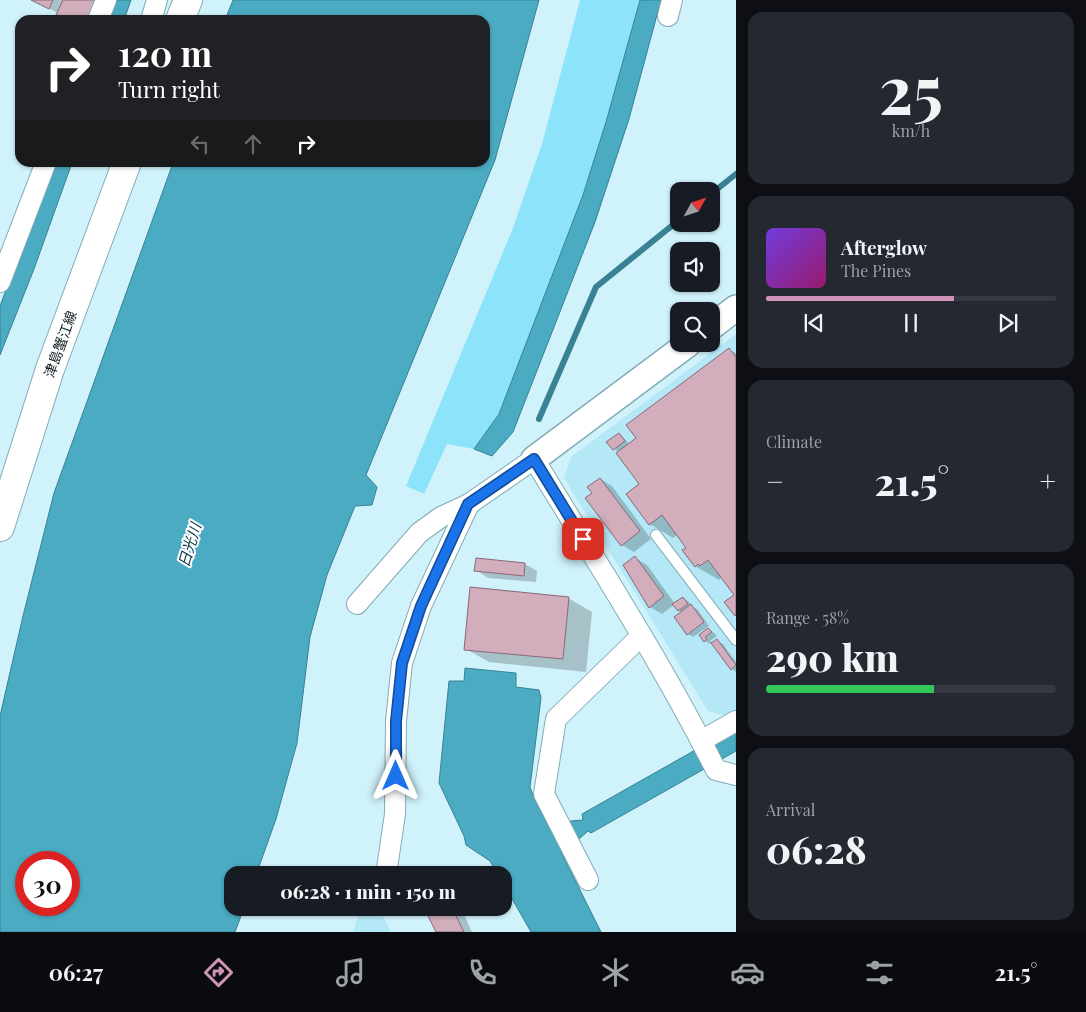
<!DOCTYPE html>
<meta charset="utf-8">
<style>
:root{--surface:#171b24;--page:#242831;--text:#f1f3f6;--muted:#9ea1a6;--line:#363941;--accent:#cf94b7}
body{margin:0;font-family:"Playfair Display","Noto Sans JP",serif;background:var(--page);color:var(--text);height:100vh;display:flex;flex-direction:column;font-size:19px;white-space:nowrap}
*{box-sizing:border-box;margin:0}
p{font-size:16px;color:var(--muted)}
.icon{flex:none;width:28px;height:28px;fill:none;stroke:currentColor;stroke-width:2;stroke-linecap:round;stroke-linejoin:round}
.map{position:relative;flex:1;overflow:hidden}
.details{display:flex;flex-direction:column;gap:12px;padding:12px;background:#0d0f14;width:350px}
.details>*{flex:none}
.top-card{position:absolute;left:15px;top:15px;width:475px;height:152px;border-radius:15px;box-shadow:0 1px 4px #0004;background:#202124;color:#fff;overflow:hidden}
.needle{width:32px;rotate:50deg}
.controls{position:absolute;left:670px;top:182px;display:grid;gap:10px}
.controls a{display:grid;place-items:center;width:50px;height:50px;border-radius:10px;background:var(--surface);box-shadow:0 1px 4px #0004;font-size:25px}
.speed{position:absolute;left:15px;top:851px;display:flex;gap:10px;font-size:25px;font-weight:700;text-align:center}
.speed>*{display:grid;place-content:center;width:65px;height:65px;border-radius:50%;background:var(--surface);box-shadow:0 1px 4px #0004;line-height:1}
.speed .limit{border:8px solid #d22;background:#fff;color:#111}
.pin{position:absolute;display:grid;place-items:center;width:42px;height:42px;color:#fff;margin:-21px;border-radius:10px;box-shadow:0 2px 8px #0006}
.me{position:absolute;width:55px;margin:-28px;rotate:0deg;stroke-linejoin:round;filter:drop-shadow(0 0 4px #0008)}
.turn{display:flex;align-items:center;gap:18px;height:105px;padding:0 20px;font-size:22px}
.turn .icon{width:65px;height:65px;stroke-width:2.5}
.turn b{display:block;font-size:35px;line-height:42px}
.lanes{display:flex;align-items:center;height:48px;padding:0 20px;background:#0003;justify-content:center;gap:25px;direction:ltr}
.lanes .off{opacity:.35}
.big{font-size:38px;font-weight:800;line-height:1.1}
.details .tile{flex:1;display:flex;flex-direction:column;justify-content:center;gap:8px;min-width:0;padding:0 18px;border-radius:15px;background:var(--page)}
.details .dial{align-items:center;gap:0}
.dial b{font-size:65px;line-height:1}
.song{display:flex;align-items:center;gap:15px}
.cover{width:60px;height:60px;border-radius:8px;background:linear-gradient(135deg,hsl(260 70% 55%),hsl(320 70% 35%))}
.played{height:5px;border-radius:2px;background:linear-gradient(90deg,var(--accent) 65%,var(--line) 65%)}
.keys{display:flex;justify-content:space-around;direction:ltr}
.heat{display:flex;justify-content:space-between;align-items:center;font-size:28px;direction:ltr}
.charge{height:8px;border-radius:4px;background:linear-gradient(90deg,#34c759 58%,var(--line) 0)}
.trip{position:absolute;left:224px;top:866px;width:288px;height:50px;border-radius:15px;background:var(--surface);box-shadow:0 1px 4px #0004;font-weight:800;line-height:50px;text-align:center}
.dock{display:flex;height:80px;justify-content:space-around;align-items:center;background:#090b0e;color:var(--muted)}
.dock .icon{width:35px;height:35px}
.dock .current{color:var(--accent)}
.dock b{font-size:22px;color:var(--text)}
main{display:flex;flex:1;min-height:0}
.map>svg:first-child{display:block}
</style>
<main>
<div class="map">
<svg width="736" height="932" viewBox="0 0 736 932">
<rect width="100%" height="100%" fill="#d0f2fb"/>
<g fill="#b4e8f6">
<polygon points="736,334 736,713 729,717 708,711 564,478 571,457"/>
<polygon points="361,908 379,908 391,932 353,932"/>
</g>
<polygon fill="#8de3f9" points="580,0 640,0 606,122 583,195 499,414 474,449 447,444 424,494 406,486 513,228 542,144"/>
<g fill="#4babc2" stroke="#398193" fill-rule="evenodd">
<polygon points="115,0 131,0 124,20 108,20"/>
<path d="M 233,0 L 539,0 L 495,160 L 366,475 L 377,487 L 372,505 L 355,506 L 327,575 L 310,637 L 297,743 L 276,819 L 256,875 L 232,875 L 232,908 L 244,908 L 235,932 L 0,932 L 0,716 L 23,616 L 54,493 L 173,163 L 485,162 L 485,20 L 225,20 ZM 69,862 L 69,905 L 26,905 L 26,862 Z"/>
<polygon points="640,0 661,0 629,119 595,222 513,432 492,456 474,449 499,414 583,195 606,122"/>
<polygon points="56,163 72,163 34,269 0,355 0,306 17,261 19,262"/>
<polygon points="465,668 516,673 516,687 539,690 541,698 530,787 534,798 550,829 571,821 583,820 582,814 736,727 736,751 591,833 588,831 578,840 561,852 601,932 531,932 503,883 502,875 498,875 490,861 466,845 464,836 439,783 449,681 464,681"/>
</g>
<g fill="#0003">
<polygon points="32,0 100,0 104,20 68,20 58,13"/>
<polygon points="729,350 736,353 736,615 736,595 722,577 719,580 695,566 688,548 678,534 673,538 650,524 641,485 619,452 614,449 619,434 624,438 629,444"/>
<polygon points="600,479 612,486 651,539 634,552 622,545"/>
<polygon points="635,558 647,565 675,604 683,598 689,602 692,607 697,609 709,626 693,637 688,634 682,612 678,610 674,605 662,614 650,607"/>
<polygon points="477,559 525,564 537,571 536,582 488,578 476,570"/>
<polygon points="568,598 592,612 586,672 489,662 466,649"/>
<polygon points="708,629 714,633 717,636 710,641 712,643 710,644 705,641 700,635"/>
<polygon points="717,641 723,644 736,662 736,672 732,669 713,644"/>
<polygon points="426,908 461,908 472,932 437,932"/>
</g>
<g fill="none" stroke-linecap="round" stroke-linejoin="round">
<g stroke="#398193" stroke-width="6">
<polyline points="711,194 736,174"/>
<polyline points="539,419 596,287 679,220"/>
</g>
</g>
<g fill="#d2adbc" stroke="#8a6876">
<polygon points="31,0 53,0 49,9"/>
<polygon points="63,0 98,0 88,20 66,20 56,15"/>
<polygon points="729,348 736,357 736,615 735,616 724,602 734,595 708,560 700,566 698,564 695,567 682,550 686,548 662,515 649,525 626,494 639,484 616,453 636,438 626,425"/>
<polygon points="619,433 625,441 613,450 606,442"/>
<polygon points="600,478 640,531 621,546 585,498 592,493 587,487"/>
<polygon points="635,556 664,596 649,608 623,565"/>
<polygon points="476,558 525,563 524,576 474,571"/>
<polygon points="470,587 569,597 563,659 464,650"/>
<polygon points="683,597 688,604 678,611 672,604"/>
<polygon points="691,604 704,622 687,635 674,617"/>
<polygon points="708,628 712,632 705,637 707,639 704,642 699,635"/>
<polygon points="717,639 736,665 731,670 711,643"/>
<polygon points="424,908 452,908 464,932 436,932"/>
</g>
<g fill="none" stroke-linecap="round" stroke-linejoin="round">
<g stroke="#83acb6" stroke-width="12">
<polyline id="service" points="656,535 736,640"/>
</g>
<g stroke="#83acb6" stroke-width="22">
<g id="minor">
<polyline points="668,16 672,0"/>
<polyline points="98,20 106,0"/>
<polyline points="151,20 157,0"/>
<polyline points="0,282 46,162"/>
<polyline points="357,604 419,533 441,517 469,504"/>
<polyline points="701,741 736,721"/>
<path d="M 386,875 L 395,814 L 396,721 L 402,663 L 421,606 L 469,504 L 534,459 C 596,561 662,663 716,770 L 736,775"/>
<polyline points="588,880 544,794 556,719 641,636"/>
</g>
</g>
<g stroke="#83acb6" stroke-width="28">
<g id="tertiary">
<polyline points="711,327 736,308"/>
<polyline points="534,459 688,344"/>
</g>
</g>
<g stroke="#83acb6" stroke-width="30">
<g id="secondary">
<polyline points="180,20 188,0"/>
<polyline points="0,527 50,369 127,162"/>
</g>
</g>
<use href="#service" stroke="#fff" stroke-width="10"/>
<use href="#minor" stroke="#fff" stroke-width="20"/>
<use href="#tertiary" stroke="#fff" stroke-width="25"/>
<use href="#secondary" stroke="#fff" stroke-width="28"/>
</g>
<g fill="none" stroke-linecap="round" stroke-linejoin="round">
<g stroke="#114b97" stroke-width="12">
<polyline id="route" points="396,776 396,721 402,663 421,606 468,504 534,459 583,539"/>
</g>
<use href="#route" stroke="#1a73e8" stroke-width="9"/>
</g>
<g text-anchor="middle" dominant-baseline="central" stroke-width="4" stroke-linejoin="round" paint-order="stroke">
<g font-size="14" fill="#102024" stroke="#fff">
<text transform="translate(60 344) rotate(-70)">津島蟹江線</text>
</g>
<g font-size="15" font-style="italic" fill="#083640" stroke="#fff">
<text transform="translate(189 545) rotate(-73)">日光川</text>
</g>
</g>
</svg>
<div class="controls">
<a><svg class="needle" viewBox="-14 -14 28 28"><path d="M0-13l5 13h-10z" fill="#e53935"/><path d="M0 13l5-13h-10z" fill="#9ea1a6"/></svg></a>
<a><svg class="icon" aria-label="sound" viewBox="0 0 24 24"><path d="M4 9h4l5-4v14l-5-4H4zM17 9q2 3 0 6"/></svg></a>
<a><svg class="icon" aria-label="search" viewBox="0 0 24 24"><circle cx="10" cy="10" r="6"/><path d="M15 15l6 6"/></svg></a>
</div>
<div class="speed"><div class="limit">30</div></div>
<div class="pin" style="left:583px;top:539px;background:#d93025"><svg class="icon" aria-label="arrive" viewBox="0 0 24 24"><path d="M6 21V4h12l-3 4 3 4H6"/></svg></div>
<svg class="me" style="left:396px;top:776px" viewBox="-20 -20 40 40"><path d="M0-17L14 15 0 8-14 15z" fill="#1a73e8" stroke="#fff" stroke-width="4"/></svg>
<div class="trip">06:28 · 1 min · 150 m</div>
<div class="top-card">
<div class="turn"><svg class="icon" aria-label="right" viewBox="0 0 24 24"><path d="M7 20v-9h11M14 6l5 5-5 5"/></svg><div><b>120 m</b>Turn right</div></div>
<div class="lanes"><svg class="icon off" aria-label="left" viewBox="0 0 24 24"><path d="M17 20v-9H6M10 6l-5 5 5 5"/></svg><svg class="icon off" aria-label="ahead" viewBox="0 0 24 24"><path d="M12 20V5M6 11l6-6 6 6"/></svg><svg class="icon" aria-label="right" viewBox="0 0 24 24"><path d="M7 20v-9h11M14 6l5 5-5 5"/></svg></div>
</div>
</div>
<section class="details">
<div class="tile dial"><b>25</b><p>km/h</p></div>
<div class="tile">
<div class="song"><i class="cover"></i><div><b>Afterglow</b><p>The Pines</p></div></div>
<div class="played"></div>
<div class="keys"><svg class="icon" aria-label="previous" viewBox="0 0 24 24"><path d="M18 5L8 12l10 7zM5 5v14"/></svg><svg class="icon" aria-label="pause" viewBox="0 0 24 24"><path d="M8 5v14M16 5v14"/></svg><svg class="icon" aria-label="next" viewBox="0 0 24 24"><path d="M6 5l10 7-10 7zM19 5v14"/></svg></div>
</div>
<div class="tile"><p>Climate</p>
<div class="heat"><a>−</a><b class="big">21.5°</b><a>+</a></div>
</div>
<div class="tile"><p>Range · 58%</p><b class="big">290 km</b><div class="charge"></div></div>
<div class="tile"><p>Arrival</p><b class="big">06:28</b></div>
</section>
</main>
<nav class="dock">
<b>06:27</b>
<svg class="icon current" aria-label="directions" viewBox="0 0 24 24"><path d="M12 3l9 9-9 9-9-9zM9 14v-3h6M13 9l2 2-2 2"/></svg>
<svg class="icon" aria-label="music" viewBox="0 0 24 24"><path d="M9 18V5l10-2v13"/><circle cx="6" cy="18" r="3"/><circle cx="16" cy="16" r="3"/></svg>
<svg class="icon" aria-label="phone" viewBox="0 0 24 24"><path d="M5 4h4l2 5-3 2q2 4 5 5l2-3 5 2v4C11 20 4 13 5 4z"/></svg>
<svg class="icon" aria-label="climate" viewBox="0 0 24 24"><path d="M12 3v18M4 7l16 10M4 17L20 7"/></svg>
<svg class="icon" aria-label="car" viewBox="0 0 24 24"><path d="M5 17H2v-5l4-1 3-4h7l3 4 3 1v5h-3M9 17h6M6 11h13"/><circle cx="7" cy="17" r="2"/><circle cx="17" cy="17" r="2"/></svg>
<svg class="icon" aria-label="filters" viewBox="0 0 24 24"><path d="M4 7h16M4 17h16"/><circle cx="9" cy="7" r="2"/><circle cx="15" cy="17" r="2"/></svg>
<b>21.5°</b>
</nav>
